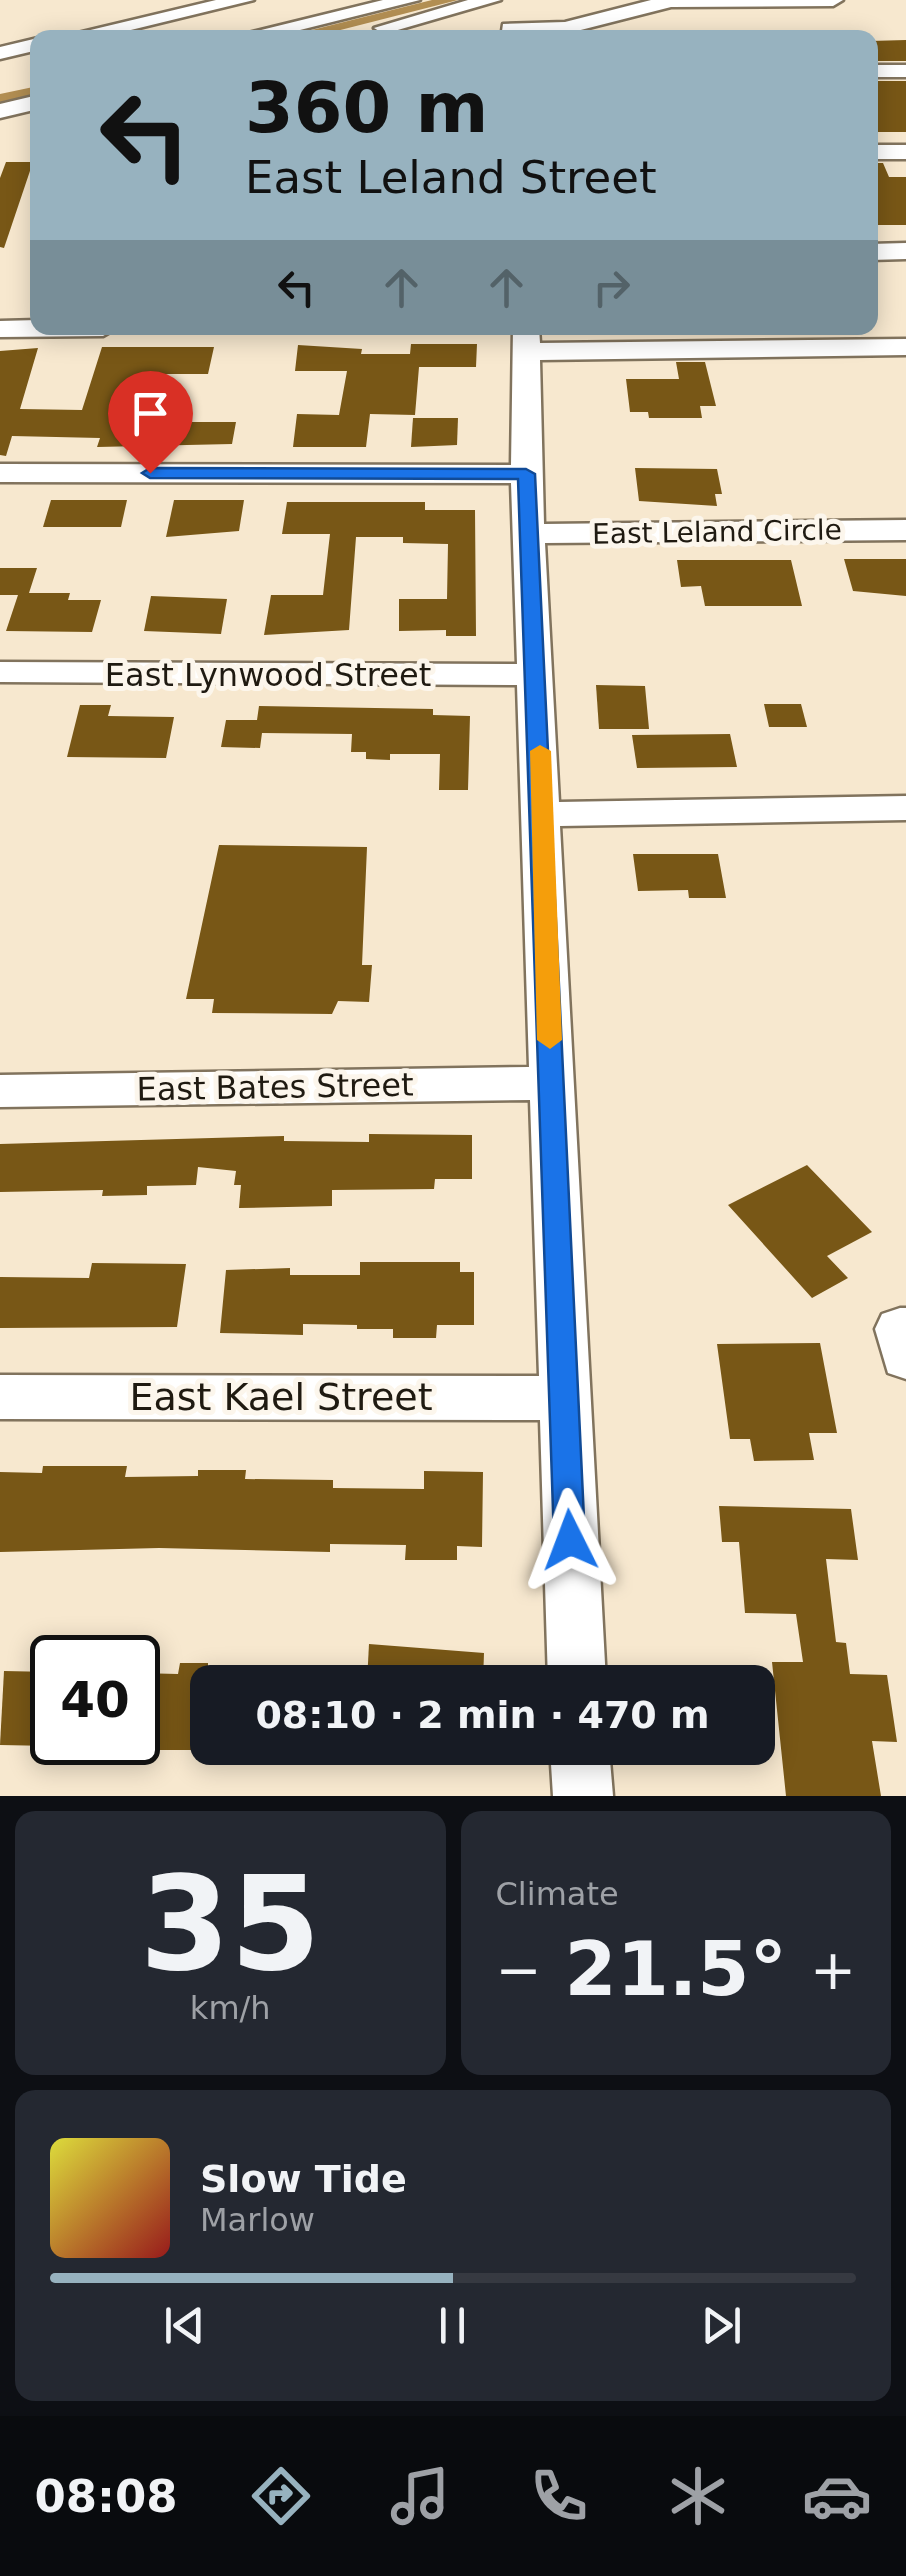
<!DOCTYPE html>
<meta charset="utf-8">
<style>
:root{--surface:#171b24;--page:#242831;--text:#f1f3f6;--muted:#9ea1a6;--line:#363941;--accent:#97b2bf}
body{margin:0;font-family:"DejaVu Sans",sans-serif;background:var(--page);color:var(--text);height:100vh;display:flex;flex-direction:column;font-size:38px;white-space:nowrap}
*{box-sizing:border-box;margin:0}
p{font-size:32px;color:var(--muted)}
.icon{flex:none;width:55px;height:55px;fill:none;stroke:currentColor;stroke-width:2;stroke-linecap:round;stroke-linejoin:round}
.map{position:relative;height:1796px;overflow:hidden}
.panel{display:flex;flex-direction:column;gap:15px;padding:15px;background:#0d0f14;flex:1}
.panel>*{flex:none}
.top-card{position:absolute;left:30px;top:30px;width:848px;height:305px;border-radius:20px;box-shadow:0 5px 25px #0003;background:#97b2bf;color:#111;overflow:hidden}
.speed{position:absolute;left:30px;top:1635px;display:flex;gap:20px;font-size:50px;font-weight:700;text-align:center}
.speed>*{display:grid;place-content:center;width:130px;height:130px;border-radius:50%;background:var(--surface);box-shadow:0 5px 25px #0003;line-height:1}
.speed .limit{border:5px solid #111;border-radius:15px;background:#fff;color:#111}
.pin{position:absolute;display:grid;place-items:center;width:85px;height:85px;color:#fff;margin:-102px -42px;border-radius:50% 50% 50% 0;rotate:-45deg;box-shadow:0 0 10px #0007}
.pin .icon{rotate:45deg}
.me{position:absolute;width:110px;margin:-55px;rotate:357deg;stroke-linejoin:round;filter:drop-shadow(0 0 8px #0008)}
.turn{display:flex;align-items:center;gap:35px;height:210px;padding:0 50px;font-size:45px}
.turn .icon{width:130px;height:130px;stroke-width:2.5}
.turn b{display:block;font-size:70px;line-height:85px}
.lanes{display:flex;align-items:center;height:95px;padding:0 50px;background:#0003;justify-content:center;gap:50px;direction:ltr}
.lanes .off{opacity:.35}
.big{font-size:75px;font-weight:700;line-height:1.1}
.panel .widget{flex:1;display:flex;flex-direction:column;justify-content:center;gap:15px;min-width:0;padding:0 35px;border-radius:20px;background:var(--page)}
.panel .dial{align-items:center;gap:0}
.dial b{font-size:130px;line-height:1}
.song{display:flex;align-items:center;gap:30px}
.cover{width:120px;height:120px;border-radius:15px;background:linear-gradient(135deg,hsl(60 70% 55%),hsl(0 70% 35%))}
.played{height:10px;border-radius:5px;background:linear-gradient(90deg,var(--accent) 50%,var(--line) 50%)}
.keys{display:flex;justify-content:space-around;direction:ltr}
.heat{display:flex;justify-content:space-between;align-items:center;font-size:55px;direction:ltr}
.panel .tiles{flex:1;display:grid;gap:15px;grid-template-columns:1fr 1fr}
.widget:last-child{grid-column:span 2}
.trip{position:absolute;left:190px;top:1665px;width:585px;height:100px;border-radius:20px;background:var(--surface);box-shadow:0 5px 25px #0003;font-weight:700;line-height:100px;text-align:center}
.tabs{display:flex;height:160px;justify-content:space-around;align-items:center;background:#090b0e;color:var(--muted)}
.tabs .icon{width:70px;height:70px}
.tabs .active{color:var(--accent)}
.tabs b{font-size:45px;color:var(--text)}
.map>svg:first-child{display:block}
</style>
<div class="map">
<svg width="906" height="1796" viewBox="0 0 906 1796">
<rect width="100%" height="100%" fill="#f7e8cf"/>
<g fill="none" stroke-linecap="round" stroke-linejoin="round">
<g fill="#b28e52" fill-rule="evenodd">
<polygon points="432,0 458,0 309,38 280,38"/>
<polygon points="38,86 38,96 0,104 0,94"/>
</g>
</g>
<g fill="#785716">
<polygon points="906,40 906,61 870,61 870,41"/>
<rect x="870" y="81" width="36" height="51"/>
<polygon points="6,162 33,162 4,248 0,247 0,178"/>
<polygon points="870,163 883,163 889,177 906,177 906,225 870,225"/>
<polygon points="411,344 477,344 476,367 419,367 415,415 370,414 366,447 293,447 297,414 339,415 347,371 295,371 298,345 362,349 361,354 410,354"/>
<polygon points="102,347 214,347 208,374 160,374 148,422 236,422 232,444 97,447 100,438 12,436 6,456 0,455 0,351 38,348 20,409 82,410"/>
<polygon points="676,362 705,362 716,406 700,406 702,418 649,418 648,412 630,412 626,379 679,379"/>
<polygon points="413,418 458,418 457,445 411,447"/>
<polygon points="635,468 717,469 722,494 715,494 717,506 639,501"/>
<polygon points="51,500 127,500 121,527 43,527"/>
<polygon points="174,500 244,500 239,531 166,537"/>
<polygon points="287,502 425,502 425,510 475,510 476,636 446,636 446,630 399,631 399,599 447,599 448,544 403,543 403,537 356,537 349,630 264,635 271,595 323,595 330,534 282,534"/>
<polygon points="844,559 906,559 906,596 853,591"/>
<polygon points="677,560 791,560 802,606 705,606 701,586 681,587"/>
<polygon points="0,568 37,568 29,593 70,593 68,600 101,600 92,632 6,631 18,595 0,595"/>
<polygon points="151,596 227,599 221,634 144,631"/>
<polygon points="596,685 645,686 649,729 599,729"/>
<polygon points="764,704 801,704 807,727 769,727"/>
<polygon points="80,705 111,705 108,716 174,717 166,758 67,757"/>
<polygon points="259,706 433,709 433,715 470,716 468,790 439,790 440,754 390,754 390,760 366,759 366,752 351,752 352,734 262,733 260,748 221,747 226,720 257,720"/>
<polygon points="730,734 737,767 637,768 632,735"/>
<polygon points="219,845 367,847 362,965 372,965 369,1002 338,1001 332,1014 212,1013 214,999 186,999"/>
<polygon points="633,854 718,854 726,898 689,898 688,890 638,891"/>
<polygon points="369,1134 472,1135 472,1179 435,1179 434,1189 332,1190 332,1206 239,1208 241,1185 234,1185 236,1171 198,1167 196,1185 147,1186 147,1195 102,1196 103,1190 0,1192 0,1144 284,1136 284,1141 369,1142"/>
<polygon points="807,1165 872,1232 827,1256 848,1278 812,1298 728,1205"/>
<polygon points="360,1262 460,1262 460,1272 474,1272 474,1325 437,1325 436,1338 393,1338 393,1329 357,1329 357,1325 303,1324 303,1335 220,1333 226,1270 290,1268 290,1275 360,1275"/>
<polygon points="92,1263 186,1264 177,1327 0,1328 0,1277 89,1278"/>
<polygon points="820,1343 837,1433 809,1433 814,1460 754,1461 750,1439 730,1439 717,1344"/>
<polygon points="43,1466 127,1466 125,1477 198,1476 198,1470 246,1470 245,1479 333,1480 333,1488 424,1489 424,1471 483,1472 482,1547 457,1546 457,1560 405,1560 406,1545 330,1544 330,1552 159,1548 0,1552 0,1472 42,1473"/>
<polygon points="719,1506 851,1509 858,1560 826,1559 836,1642 846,1643 850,1674 887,1675 897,1742 872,1741 881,1796 786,1796 772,1662 803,1662 796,1614 745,1613 739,1542 722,1542"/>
<polygon points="369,1644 484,1653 483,1682 367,1682"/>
<polygon points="180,1663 208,1663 208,1750 138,1750 138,1673 178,1674"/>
<polygon points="4,1671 52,1672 52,1746 0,1745"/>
</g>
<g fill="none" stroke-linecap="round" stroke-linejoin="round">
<g stroke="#81735d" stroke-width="5">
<g id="minor">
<polygon points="216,0 254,0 98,38 57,38"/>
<polygon points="383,0 420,0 268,38 228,38"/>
<polygon points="468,0 501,0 384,34 374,28"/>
<polygon points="651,0 843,0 833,6 671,7 565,34 501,38 503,24 565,22"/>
<polygon points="38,38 38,50 0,59 0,47"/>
<rect x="870" y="65" width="36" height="12"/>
<polygon points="38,95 38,109 0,118 0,104"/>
<rect x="870" y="145" width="36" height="14"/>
<polygon points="906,243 906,259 870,260 870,244"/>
<polygon points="38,320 38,328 117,328 103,336 0,337 0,321"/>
<polygon points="513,328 539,328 540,343 906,339 906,355 540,360 544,524 906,520 906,540 545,543 559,802 906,796 906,820 560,826 606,1682 548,1682 540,1420 0,1419 0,1375 539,1376 530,1100 0,1107 0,1075 529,1067 517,685 0,682 0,662 517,664 511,483 0,482 0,464 511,465"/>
<polygon points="900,1308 906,1308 906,1379 888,1373 875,1329 882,1314"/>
<polygon points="550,1748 609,1748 613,1796 553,1796"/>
</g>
</g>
<use href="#minor" fill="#fff" fill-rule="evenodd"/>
</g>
<polygon fill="#1a73e8" stroke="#114b97" stroke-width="2.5" points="526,469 535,474 585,1540 580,1550 570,1554 559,1550 554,1540 518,479 150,478 142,473 150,468"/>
<polygon fill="#f59e0b" points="540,745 551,751 562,1040 550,1049 537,1040 530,751"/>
<g text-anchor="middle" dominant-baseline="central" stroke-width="10" stroke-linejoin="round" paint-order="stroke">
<g font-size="28" fill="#1f1a11" stroke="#fcf6ec">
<text transform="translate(717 532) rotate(-1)">East Leland Circle</text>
</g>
<g font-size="32" fill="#1f1a11" stroke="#fcf6ec">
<text x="268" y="675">East Lynwood Street</text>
<text transform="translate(275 1087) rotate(-1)">East Bates Street</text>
</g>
<g font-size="38" fill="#1f1a11" stroke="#fcf6ec">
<text x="281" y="1397">East Kael Street</text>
</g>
</g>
</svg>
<div class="speed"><div class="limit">40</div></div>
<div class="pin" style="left:150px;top:473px;background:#d93025"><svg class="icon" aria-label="arrive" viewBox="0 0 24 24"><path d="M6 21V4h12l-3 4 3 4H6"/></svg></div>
<svg class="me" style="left:570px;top:1540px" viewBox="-20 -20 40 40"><path d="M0-17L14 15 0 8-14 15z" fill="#1a73e8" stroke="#fff" stroke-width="4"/></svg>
<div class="trip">08:10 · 2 min · 470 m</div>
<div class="top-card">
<div class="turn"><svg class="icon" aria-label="left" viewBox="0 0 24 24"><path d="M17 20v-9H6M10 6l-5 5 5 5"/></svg><div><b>360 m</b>East Leland Street</div></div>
<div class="lanes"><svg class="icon" aria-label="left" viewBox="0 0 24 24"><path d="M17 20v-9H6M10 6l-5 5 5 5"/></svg><svg class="icon off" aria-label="ahead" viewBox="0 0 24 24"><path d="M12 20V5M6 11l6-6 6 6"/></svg><svg class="icon off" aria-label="ahead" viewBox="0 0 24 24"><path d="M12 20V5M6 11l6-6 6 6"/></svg><svg class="icon off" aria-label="right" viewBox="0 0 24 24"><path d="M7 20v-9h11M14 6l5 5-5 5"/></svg></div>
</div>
</div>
<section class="panel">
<div class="tiles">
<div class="widget dial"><b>35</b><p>km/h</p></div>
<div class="widget"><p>Climate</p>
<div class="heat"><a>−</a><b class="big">21.5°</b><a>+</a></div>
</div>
<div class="widget">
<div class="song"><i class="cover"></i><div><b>Slow Tide</b><p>Marlow</p></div></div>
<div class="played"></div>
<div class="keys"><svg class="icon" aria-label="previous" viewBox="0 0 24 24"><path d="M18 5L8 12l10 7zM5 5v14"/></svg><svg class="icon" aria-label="pause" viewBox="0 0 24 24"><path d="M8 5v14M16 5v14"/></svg><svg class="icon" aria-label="next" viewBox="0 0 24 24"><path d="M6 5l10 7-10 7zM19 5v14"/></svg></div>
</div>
</div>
</section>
<nav class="tabs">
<b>08:08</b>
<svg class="icon active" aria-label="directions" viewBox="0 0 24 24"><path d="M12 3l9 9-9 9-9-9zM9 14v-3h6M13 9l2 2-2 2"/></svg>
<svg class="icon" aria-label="music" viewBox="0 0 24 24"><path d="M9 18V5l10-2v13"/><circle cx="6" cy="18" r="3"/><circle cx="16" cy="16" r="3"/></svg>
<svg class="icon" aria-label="phone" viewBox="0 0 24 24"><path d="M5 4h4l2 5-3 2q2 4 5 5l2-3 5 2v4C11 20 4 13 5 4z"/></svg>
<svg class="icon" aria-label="climate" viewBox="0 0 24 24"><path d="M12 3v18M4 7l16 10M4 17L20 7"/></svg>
<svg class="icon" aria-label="car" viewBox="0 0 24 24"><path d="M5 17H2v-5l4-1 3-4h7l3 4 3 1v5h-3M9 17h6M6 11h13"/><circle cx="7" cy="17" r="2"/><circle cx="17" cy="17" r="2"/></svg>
</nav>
